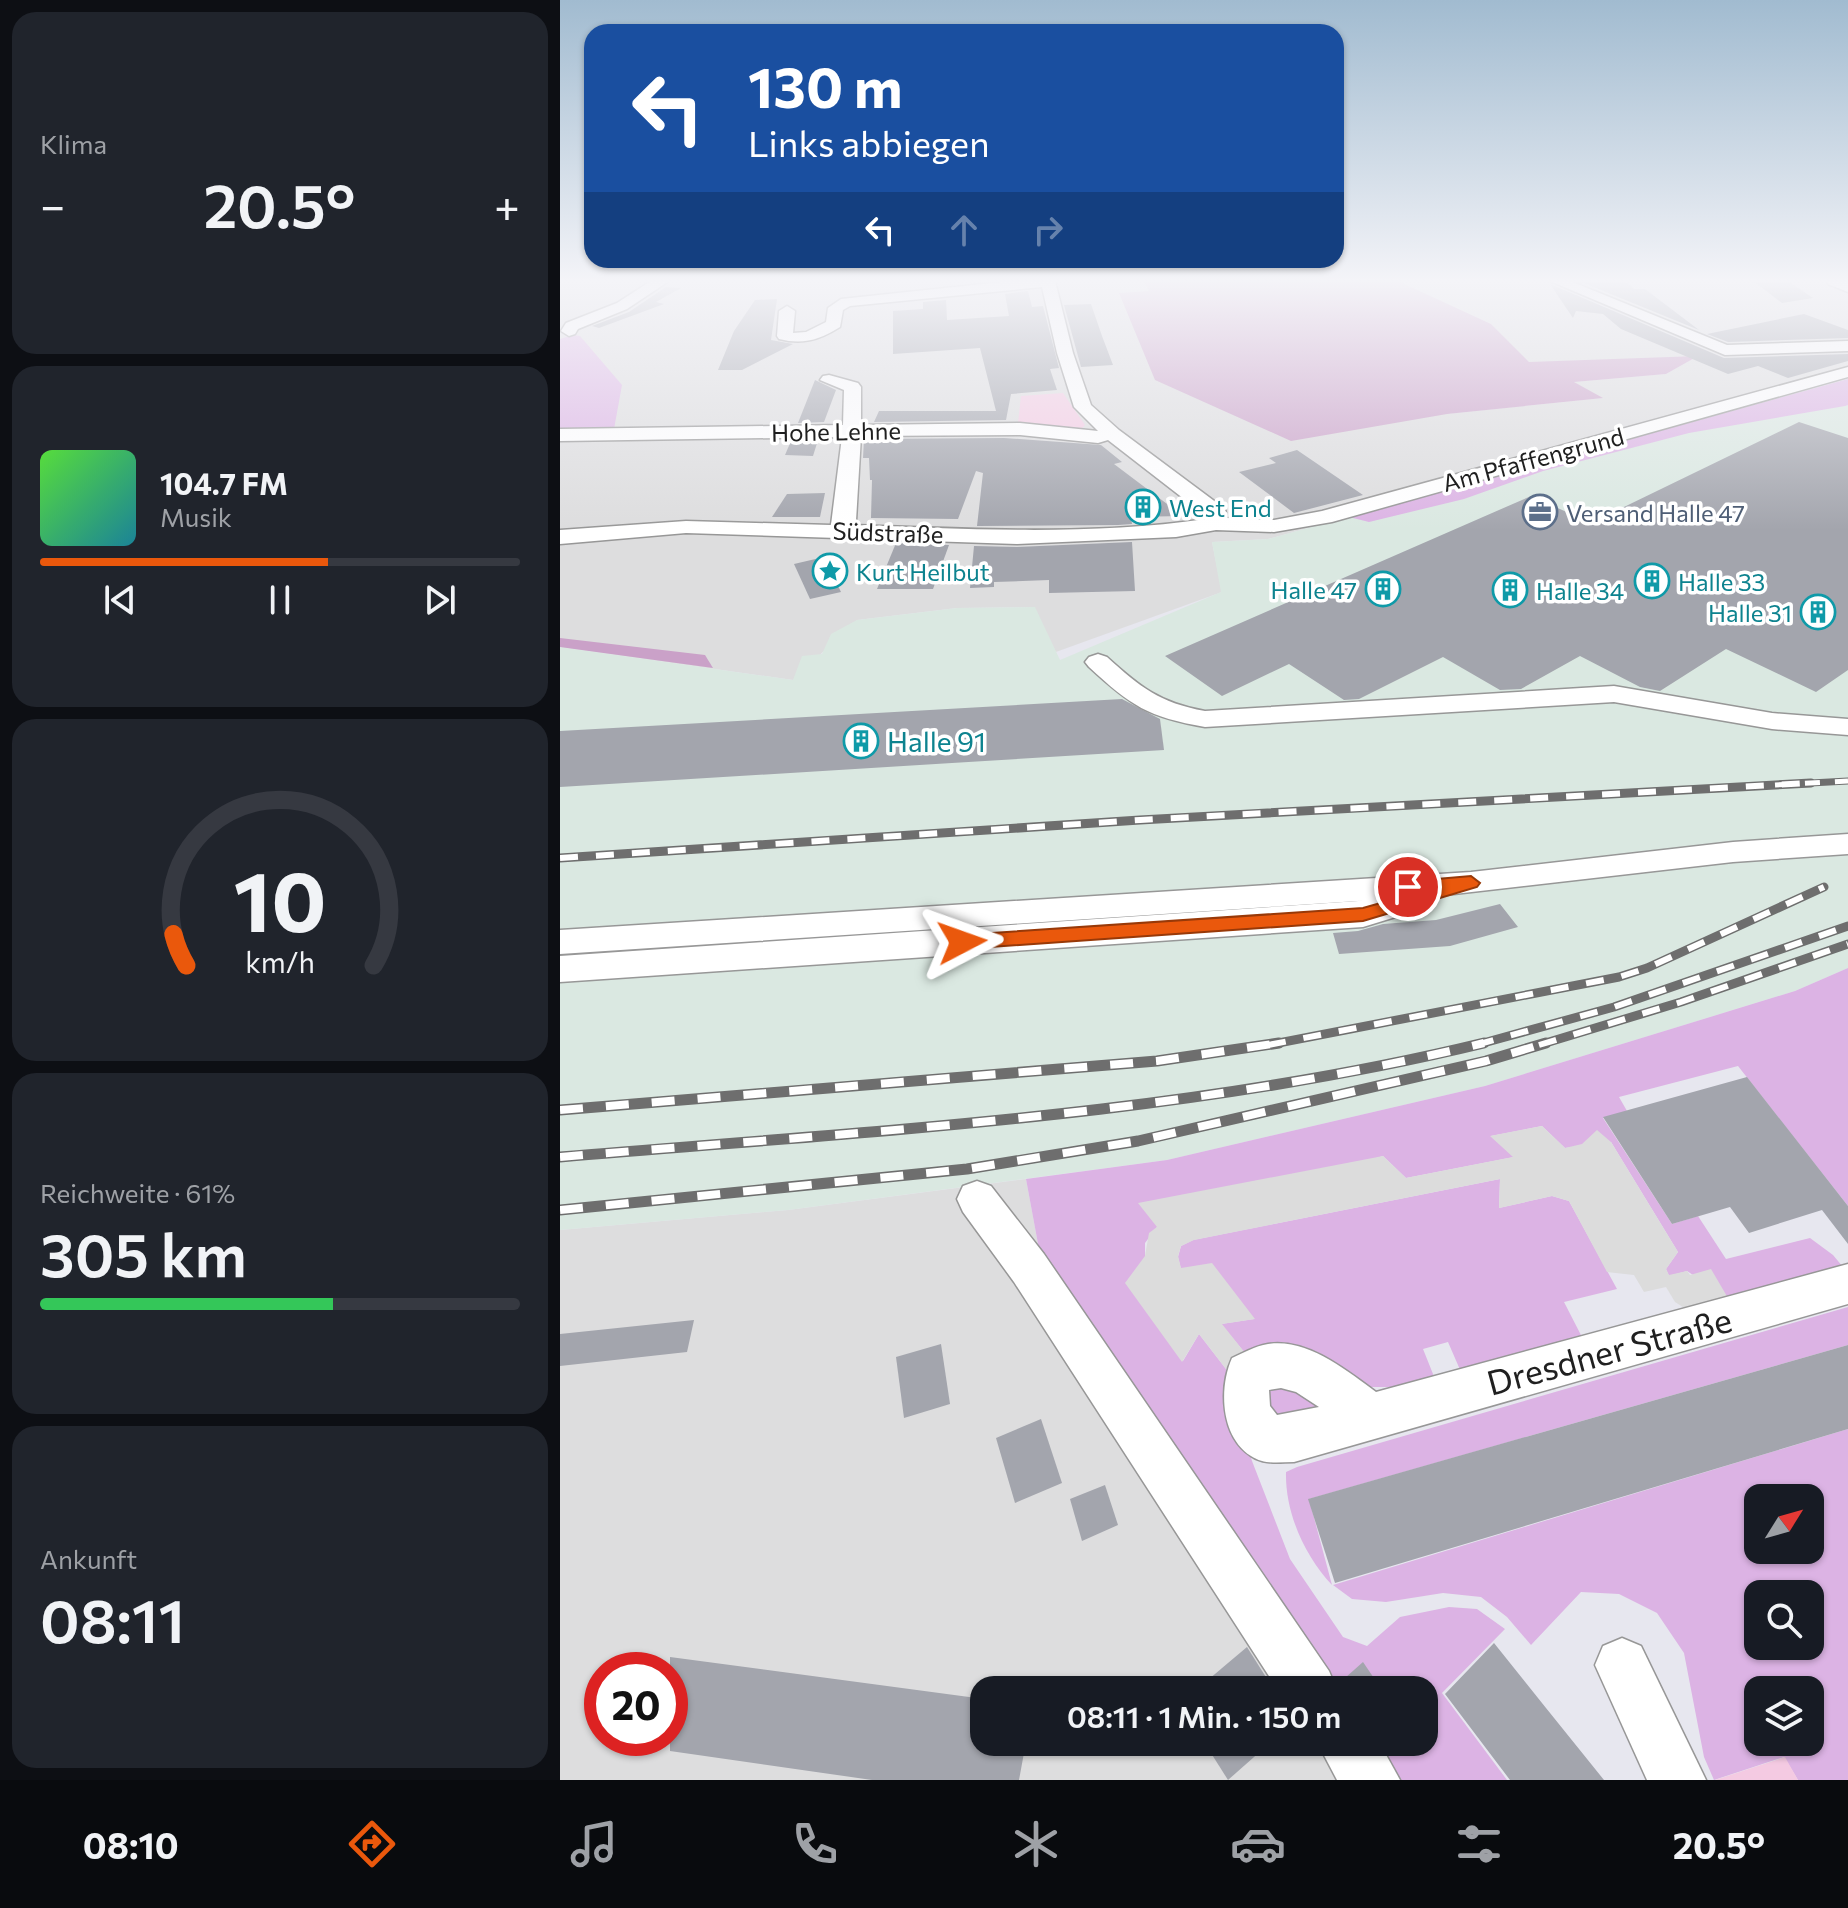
<!DOCTYPE html>
<html lang="de">
<meta charset="utf-8">
<style>
:root{--surface:#171b24;--page:#20242c;--text:#f1f3f6;--muted:#9ea1a6;--line:#363941;--accent:#ea580c}
body{margin:0;font-family:Commissioner,sans-serif;background:var(--page);color:var(--text);height:100vh;display:flex;flex-direction:column;font-size:30px;white-space:nowrap}
*{box-sizing:border-box;margin:0}
p{font-size:26px;color:var(--muted)}
.icon{flex:none;width:44px;height:44px;fill:none;stroke:currentColor;stroke-width:2;stroke-linecap:round;stroke-linejoin:round}
.map{position:relative;flex:1;overflow:hidden}
.details{display:flex;flex-direction:column;gap:12px;padding:12px;background:#0d0f14;width:560px}
.details>*{flex:none}
.banner{position:absolute;left:24px;top:24px;width:760px;height:244px;border-radius:24px;box-shadow:0 2px 6px #0004;background:#1a4fa0;color:#fff;overflow:hidden}
.needle{width:52px;rotate:53deg}
.fabs{position:absolute;left:1184px;top:1484px;display:grid;gap:16px}
.fabs a{display:grid;place-items:center;width:80px;height:80px;border-radius:16px;background:var(--surface);box-shadow:0 2px 6px #0004;font-size:40px}
.speed{position:absolute;left:24px;top:1652px;display:flex;gap:16px;font-size:40px;font-weight:700;text-align:center}
.speed>*{display:grid;place-content:center;width:104px;height:104px;border-radius:50%;background:var(--surface);box-shadow:0 2px 6px #0004;line-height:1}
.speed .limit{border:12px solid #d22;background:#fff;color:#111}
.pin{position:absolute;display:grid;place-items:center;width:68px;height:68px;color:#fff;margin:-34px;border:4px solid #fff;border-radius:50%;box-shadow:0 2px 8px #0007}
.me{position:absolute;width:88px;margin:-44px;rotate:86deg;stroke-linejoin:round;filter:drop-shadow(0 0 6px #0008)}
.turn{display:flex;align-items:center;gap:28px;height:168px;padding:0 32px;font-size:36px}
.turn .icon{width:104px;height:104px;stroke-width:2.5}
.turn b{display:block;font-size:56px;line-height:68px}
.lanes{display:flex;align-items:center;height:76px;padding:0 32px;background:#0003;justify-content:center;gap:40px;direction:ltr}
.lanes .off{opacity:.35}
.big{font-size:60px;font-weight:600;line-height:1.1}
.details .card{flex:1;display:flex;flex-direction:column;justify-content:center;gap:12px;min-width:0;padding:0 28px;border-radius:24px;background:var(--page)}
.details .dial{align-items:center;gap:0}
.dial svg{height:208px;overflow:visible;fill:none;stroke:var(--line);stroke-width:7;stroke-linecap:round;text-anchor:middle}
.dial text{fill:var(--text);stroke:none}
.song{display:flex;align-items:center;gap:24px}
.cover{width:96px;height:96px;border-radius:12px;background:linear-gradient(135deg,hsl(110 70% 55%),hsl(190 70% 35%))}
.played{height:8px;border-radius:4px;background:linear-gradient(90deg,var(--accent) 60%,var(--line) 60%)}
.keys{display:flex;justify-content:space-around;direction:ltr}
.heat{display:flex;justify-content:space-between;align-items:center;font-size:44px;direction:ltr}
.charge{height:12px;border-radius:6px;background:linear-gradient(90deg,#34c759 61%,var(--line) 0)}
.trip{position:absolute;left:410px;top:1676px;width:468px;height:80px;border-radius:24px;background:var(--surface);box-shadow:0 2px 6px #0004;font-weight:600;line-height:80px;text-align:center}
.menu{display:flex;height:128px;justify-content:space-around;align-items:center;background:#090b0e;color:var(--muted)}
.menu .icon{width:56px;height:56px}
.menu .selected{color:var(--accent)}
.menu b{font-size:36px;color:var(--text)}
main{display:flex;flex:1;min-height:0}
.map>svg:first-child{display:block}
</style>
<main>
<section class="details">
<div class="card"><p>Klima</p>
<div class="heat"><a>−</a><b class="big">20.5°</b><a>+</a></div>
</div>
<div class="card">
<div class="song"><i class="cover"></i><div><b>104.7 FM</b><p>Musik</p></div></div>
<div class="played"></div>
<div class="keys"><svg class="icon" aria-label="previous" viewBox="0 0 24 24"><path d="M18 5L8 12l10 7zM5 5v14"/></svg><svg class="icon" aria-label="pause" viewBox="0 0 24 24"><path d="M8 5v14M16 5v14"/></svg><svg class="icon" aria-label="next" viewBox="0 0 24 24"><path d="M6 5l10 7-10 7zM19 5v14"/></svg></div>
</div>
<div class="card dial"><svg viewBox="0 0 100 80">
<path d="M14 69A42 42 0 1 1 86 69"/>
<path d="M14 69A42 42 0 0 1 9 57" stroke="#ea580c"/>
<text x="50" y="56" font-size="32" font-weight="700">10</text>
<text x="50" y="72" font-size="11">km/h</text>
</svg></div>
<div class="card"><p>Reichweite · 61%</p><b class="big">305 km</b><div class="charge"></div></div>
<div class="card"><p>Ankunft</p><b class="big">08:11</b></div>
</section>
<div class="map">
<svg width="1288" height="1780" viewBox="0 0 1288 1780">
<rect width="100%" height="100%" fill="#e7e7ef"/>
<g fill="#ddddde" fill-rule="evenodd">
<polygon points="0,281 584,281 590,291 559,293 887,414 1042,398 1013,382 1106,374 1136,357 969,363 931,324 838,281 1288,281 1288,379 708,539 652,542 662,592 482,657 474,607 397,608 297,620 233,680 0,647"/>
<path d="M 466,1179 L 481,1260 L 771,1690 L 424,1690 L 424,1742 L 806,1742 L 831,1780 L 0,1780 L 0,1230 L 228,1210 ZM 42,1670 L 110,1670 L 110,1738 L 42,1738 Z"/>
</g>
<polygon fill="#dae8e1" points="1288,379 1288,968 1235,991 925,1086 607,1160 228,1210 0,1230 0,647 233,680 242,656 262,654 271,634 297,620 397,608 475,607 500,660 661,592 652,542 708,539"/>
<g fill="#dcb3e4" fill-rule="evenodd">
<polygon points="13,335 20,336 62,385 54,429 0,430 0,339"/>
<polygon points="1288,379 1288,405 1285,406 1129,433 983,471 904,499 809,522 789,517"/>
<polygon points="1288,968 1288,1206 1178,1066 1059,1097 1067,1111 1043,1118 1112,1224 1138,1216 1166,1259 1250,1238 1273,1255 1283,1267 1168,1298 1127,1271 1109,1276 1106,1269 1118,1252 1051,1142 1005,1148 982,1126 931,1136 954,1157 846,1178 823,1156 597,1227 585,1243 585,1256 623,1361 639,1334 666,1369 692,1461 730,1559 783,1637 807,1646 840,1617 889,1607 917,1609 945,1629 882,1693 947,1780 831,1780 805,1742 864,1742 864,1690 770,1690 481,1260 466,1179 607,1160 925,1086 1235,991"/>
<polygon points="940,1179 939,1208 992,1196 1009,1201 1057,1289 1004,1302 1023,1339 901,1372 888,1342 863,1349 875,1379 847,1387 809,1387 685,1353 661,1324 694,1319 621,1269 618,1257 621,1246 633,1240"/>
<path d="M 1288,1307 L 1288,1345 L 749,1499 L 772,1585 C 744,1555 725,1512 726,1472 L 737,1467 Z"/>
<polygon points="720,1379 758,1400 758,1411 722,1426 702,1394"/>
<path d="M 1288,1429 L 1288,1780 L 1238,1780 L 1224,1757 L 1154,1780 L 1144,1757 L 1124,1653 L 1097,1613 L 1059,1594 L 1021,1592 L 971,1645 L 947,1617 L 921,1597 L 883,1593 L 826,1602 L 792,1599 L 773,1585 ZM 1198,1498 L 1250,1498 L 1250,1550 L 1198,1550 ZM 1198,1594 L 1250,1594 L 1250,1646 L 1198,1646 ZM 1198,1690 L 1250,1690 L 1250,1742 L 1198,1742 Z"/>
</g>
<g fill="#caa1c8">
<polygon points="584,281 838,281 931,324 969,362 1138,356 1106,374 1014,382 1043,398 887,414 731,441 595,380 559,293 589,291"/>
<polygon points="0,638 145,655 153,668 0,647"/>
</g>
<g fill="#f4cae2">
<polygon points="503,393 525,425 522,428 458,423 461,396"/>
<polygon points="1225,1757 1238,1780 1155,1780"/>
</g>
<polygon fill="#dcdcdc" points="982,1126 1005,1148 1022,1144 1037,1130 1051,1142 1118,1252 1106,1269 1109,1275 1127,1271 1130,1275 1151,1269 1168,1298 1126,1309 1115,1302 1106,1287 1084,1292 1074,1275 1047,1272 1009,1201 992,1196 939,1208 940,1179 634,1240 621,1246 618,1256 621,1268 652,1263 695,1319 662,1324 685,1353 666,1369 639,1334 622,1362 565,1283 585,1256 589,1233 597,1227 578,1203 823,1156 846,1178 953,1157 930,1136"/>
<g fill="#a3a5ad">
<polygon points="1019,281 1068,283 1074,289 1085,289 1139,330"/>
<polygon points="1193,281 1228,281 1253,298 1222,303"/>
<polygon points="990,284 1164,358 1288,354 1288,361 1228,378 1198,366 1168,374 1061,329 1043,314 1016,311 1013,318"/>
<polygon points="106,287 121,288 96,302 104,304 39,328 32,326 69,312"/>
<polygon points="468,291 472,307 483,306 499,368 490,369 497,390 451,394 446,420 314,422 319,411 436,411 420,348 333,354 333,311 363,309 363,302 386,300 387,320 449,316 445,294"/>
<polygon points="217,299 211,340 233,344 182,370 158,370 174,331 195,300"/>
<polygon points="531,304 542,336 553,365 521,367 504,305"/>
<polygon points="1244,314 1288,330 1288,338 1168,342 1147,334"/>
<polygon points="255,380 276,390 264,422 238,423"/>
<polygon points="1239,422 1288,438 1288,670 1256,692 1166,649 1100,691 1080,687 1020,656 961,689 940,690 883,657 799,699 784,700 729,664 662,696 605,656 971,496 1031,523"/>
<polygon points="444,438 541,445 562,462 554,464 623,516 571,517 572,524 558,525 417,526 423,473 416,471 398,519 311,518 312,480 310,480 309,458 303,458 304,439"/>
<polygon points="258,440 253,456 225,455 231,441"/>
<polygon points="737,450 803,495 734,513 679,472 716,463 709,458"/>
<polygon points="265,493 260,517 212,517 227,494"/>
<polygon points="572,542 575,591 489,593 489,580 434,582 434,587 410,588 414,546 457,547"/>
<polygon points="336,543 389,545 373,589 317,589"/>
<polygon points="264,557 281,592 250,599 234,564"/>
<polygon points="562,699 600,719 604,750 0,787 0,731"/>
<polygon points="940,904 958,927 890,946 779,954 773,933 798,931 823,924 876,920"/>
<polygon points="1187,1077 1288,1206 1288,1244 1262,1210 1189,1233 1170,1207 1112,1224 1043,1117"/>
<polygon points="134,1320 127,1352 0,1366 0,1334"/>
<polygon points="381,1344 390,1404 344,1418 336,1357"/>
<polygon points="1288,1345 1288,1429 775,1583 748,1499"/>
<polygon points="481,1419 502,1483 455,1503 436,1438"/>
<polygon points="545,1485 558,1525 522,1541 510,1499"/>
<polygon points="934,1643 986,1708 1044,1780 950,1780 885,1694"/>
<polygon points="687,1647 714,1690 636,1690"/>
<polygon points="110,1657 424,1699 424,1742 466,1742 459,1780 312,1780 110,1751"/>
<polygon points="803,1662 822,1690 793,1690 785,1678"/>
<polygon points="644,1742 711,1742 668,1780"/>
</g>
<g fill="none" stroke-linecap="round" stroke-linejoin="round">
<g stroke="#979797" stroke-width="3">
<g id="minor">
<polygon points="91,281 109,281 67,309 18,329 15,334 9,336 1,331 6,323 57,303"/>
<path d="M 451,281 L 495,281 L 513,353 L 531,405 L 559,430 L 665,509 L 667,518 L 714,520 L 762,511 L 1288,367 L 1288,377 L 772,522 L 714,532 L 656,530 L 616,537 L 457,544 L 126,533 L 0,544 L 0,530 L 126,521 L 271,525 L 282,437 L 0,441 L 0,429 L 283,425 L 284,390 L 260,380 L 263,376 L 269,375 L 298,383 L 301,387 L 301,425 L 460,423 L 538,431 L 514,407 L 497,353 L 482,287 L 290,306 L 283,310 L 280,327 C 259,340 243,345 219,339 L 217,336 L 219,311 L 227,306 L 235,311 L 233,333 L 246,332 L 266,322 L 268,308 L 281,299 ZM 460,435 L 538,443 L 548,440 L 646,516 L 646,519 C 530,536 410,529 293,525 L 296,521 L 301,436 Z"/>
<polygon points="990,281 1010,281 1167,345 1288,341 1288,351 1165,355"/>
<polygon points="1266,281 1288,282 1288,292 1268,284"/>
<path d="M 538,654 L 547,657 C 580,687 600,703 645,711 L 1054,686 L 1212,713 L 1288,719 L 1288,735 L 1212,729 L 1054,702 L 645,727 C 588,717 571,706 529,667 L 525,662 L 529,657 Z"/>
<polygon points="1288,834 1288,854 1173,862 868,897 870,900 865,908 803,927 0,982 0,956 813,900 0,954 0,930 911,872 1173,842"/>
<polygon points="417,1181 431,1186 484,1254 769,1671 777,1690 718,1690 454,1282 403,1212 397,1199 403,1186"/>
<path d="M 1288,1264 L 1288,1304 L 734,1462 C 719,1462 704,1465 691,1456 C 660,1436 659,1387 672,1358 C 683,1353 695,1346 708,1344 C 747,1338 786,1370 816,1392 ZM 721,1388 L 736,1392 L 759,1407 L 717,1415 L 710,1406 L 709,1390 Z"/>
<polygon points="1062,1638 1081,1646 1146,1780 1087,1780 1035,1665 1043,1646"/>
<polygon points="757,1742 819,1742 840,1780 777,1780"/>
</g>
</g>
<use href="#minor" fill="#fff" fill-rule="evenodd"/>
<g stroke="#6e6e6e" stroke-width="7">
<polyline id="rail-far2" points="1215,785 1288,781"/>
</g>
<g stroke="#6e6e6e" stroke-width="9">
<g id="rail-far1">
<polyline points="0,858 580,820 1251,783"/>
<polyline points="708,1045 1059,977 1087,968 1264,887"/>
<polyline points="916,1045 1054,1007 1288,926"/>
<polyline points="979,1045 1121,1002 1288,944"/>
</g>
</g>
<g stroke="#6e6e6e" stroke-width="11">
<g id="rail">
<polyline points="0,1110 597,1061 719,1043"/>
<path d="M 0,1157 C 308,1131 622,1116 924,1043"/>
<polyline points="0,1210 407,1169 578,1141 926,1061 986,1043"/>
</g>
</g>
<use href="#rail-far2" stroke="#fff" stroke-width="5" stroke-dasharray="15" stroke-linecap="butt"/>
<use href="#rail-far1" stroke="#fff" stroke-width="6" stroke-dasharray="18" stroke-linecap="butt"/>
<use href="#rail" stroke="#fff" stroke-width="8" stroke-dasharray="23" stroke-linecap="butt"/>
</g>
<linearGradient id="sky" x2="0" y2="1"><stop stop-color="#a1bbd0"/><stop offset="0.53" stop-color="#f4f4f8"/><stop offset="1" stop-color="#f4f4f8" stop-opacity="0"/></linearGradient>
<rect width="1288" height="530" fill="url(#sky)"/>
<polygon fill="#ea580c" stroke="#983908" stroke-width="2" points="911,876 920,883 917,887 803,921 402,949 392,942 402,935 803,908 856,893 842,891 839,887 842,882"/>
<defs>
<g id="building-ring" transform="scale(1.8)"><circle r="9.5" fill="#fff" stroke="#0f9aa8" stroke-width="1.5"/><path d="M-4-6H4V6H1V3H-1V6H-4ZM-2.5-4.3h1.7v1.8h-1.7ZM.8-4.3h1.7v1.8H.8ZM-2.5-1h1.7V.8h-1.7ZM.8-1h1.7V.8H.8Z" fill="#0f9aa8"/></g>
<g id="office-ring" transform="scale(1.8)"><circle r="9.5" fill="#fff" stroke="#5c6f8a" stroke-width="1.5"/><path d="M-6-3h4V-5.5h4V-3h4V5H-6ZM-1-4.5V-3h2v-1.5ZM-6 0V1H6V0Z" fill="#5c6f8a"/></g>
<g id="sight-ring" transform="scale(1.8)"><circle r="9.5" fill="#fff" stroke="#0f9aa8" stroke-width="1.5"/><path d="M0-6L1.8-2.2L6-1.7L2.9 1.2L3.7 5.4L0 3.3L-3.7 5.4L-2.9 1.2L-6-1.7L-1.8-2.2Z" fill="#0f9aa8"/></g>
</defs>
<g fill-rule="evenodd">
<use href="#building-ring" x="583" y="507"/>
<use href="#office-ring" x="980" y="512"/>
<use href="#sight-ring" x="270" y="571"/>
<use href="#building-ring" x="1092" y="581"/>
<use href="#building-ring" x="823" y="589"/>
<use href="#building-ring" x="950" y="590"/>
<use href="#building-ring" x="1258" y="612"/>
<use href="#building-ring" x="301" y="741"/>
</g>
<g text-anchor="middle" dominant-baseline="central" stroke-width="7" stroke-linejoin="round" paint-order="stroke">
<g font-size="24" fill="#202020" stroke="#fff">
<text transform="translate(276 431) rotate(-1)">Hohe Lehne</text>
<text transform="translate(973 459) rotate(-15)">Am Pfaffengrund</text>
<text transform="translate(328 532) rotate(2)">Südstraße</text>
</g>
<g font-size="24" fill="#0d838f" stroke="#fff" text-anchor="start">
<text x="609" y="507">West End</text>
<text x="296" y="571">Kurt Heilbut</text>
<text x="1118" y="581">Halle 33</text>
<text x="797" y="589" text-anchor="end">Halle 47</text>
<text x="976" y="590">Halle 34</text>
<text x="1232" y="612" text-anchor="end">Halle 31</text>
</g>
<g font-size="24" fill="#4e5e75" stroke="#fff" text-anchor="start">
<text x="1006" y="512">Versand Halle 47</text>
</g>
<g font-size="28" fill="#0d838f" stroke="#fff" text-anchor="start">
<text x="327" y="741">Halle 91</text>
</g>
<g font-size="34" fill="#202020" stroke="#fff">
<text transform="translate(1049 1350) rotate(-15)">Dresdner Straße</text>
</g>
</g>
</svg>
<div class="fabs">
<a><svg class="needle" viewBox="-14 -14 28 28"><path d="M0-13l5 13h-10z" fill="#e53935"/><path d="M0 13l5-13h-10z" fill="#9ea1a6"/></svg></a>
<a><svg class="icon" aria-label="search" viewBox="0 0 24 24"><circle cx="10" cy="10" r="6"/><path d="M15 15l6 6"/></svg></a>
<a><svg class="icon" aria-label="layers" viewBox="0 0 24 24"><path d="M12 4l9 5-9 5-9-5zM3 14l9 5 9-5"/></svg></a>
</div>
<div class="speed"><div class="limit">20</div></div>
<div class="pin" style="left:848px;top:887px;background:#d93025"><svg class="icon" aria-label="arrive" viewBox="0 0 24 24"><path d="M6 21V4h12l-3 4 3 4H6"/></svg></div>
<svg class="me" style="left:402px;top:942px" viewBox="-20 -20 40 40"><path d="M0-17L14 15 0 8-14 15z" fill="#ea580c" stroke="#fff" stroke-width="4"/></svg>
<div class="trip">08:11 · 1 Min. · 150 m</div>
<div class="banner">
<div class="turn"><svg class="icon" aria-label="left" viewBox="0 0 24 24"><path d="M17 20v-9H6M10 6l-5 5 5 5"/></svg><div><b>130 m</b>Links abbiegen</div></div>
<div class="lanes"><svg class="icon" aria-label="left" viewBox="0 0 24 24"><path d="M17 20v-9H6M10 6l-5 5 5 5"/></svg><svg class="icon off" aria-label="ahead" viewBox="0 0 24 24"><path d="M12 20V5M6 11l6-6 6 6"/></svg><svg class="icon off" aria-label="right" viewBox="0 0 24 24"><path d="M7 20v-9h11M14 6l5 5-5 5"/></svg></div>
</div>
</div>
</main>
<nav class="menu">
<b>08:10</b>
<svg class="icon selected" aria-label="directions" viewBox="0 0 24 24"><path d="M12 3l9 9-9 9-9-9zM9 14v-3h6M13 9l2 2-2 2"/></svg>
<svg class="icon" aria-label="music" viewBox="0 0 24 24"><path d="M9 18V5l10-2v13"/><circle cx="6" cy="18" r="3"/><circle cx="16" cy="16" r="3"/></svg>
<svg class="icon" aria-label="phone" viewBox="0 0 24 24"><path d="M5 4h4l2 5-3 2q2 4 5 5l2-3 5 2v4C11 20 4 13 5 4z"/></svg>
<svg class="icon" aria-label="climate" viewBox="0 0 24 24"><path d="M12 3v18M4 7l16 10M4 17L20 7"/></svg>
<svg class="icon" aria-label="car" viewBox="0 0 24 24"><path d="M5 17H2v-5l4-1 3-4h7l3 4 3 1v5h-3M9 17h6M6 11h13"/><circle cx="7" cy="17" r="2"/><circle cx="17" cy="17" r="2"/></svg>
<svg class="icon" aria-label="filters" viewBox="0 0 24 24"><path d="M4 7h16M4 17h16"/><circle cx="9" cy="7" r="2"/><circle cx="15" cy="17" r="2"/></svg>
<b>20.5°</b>
</nav>
